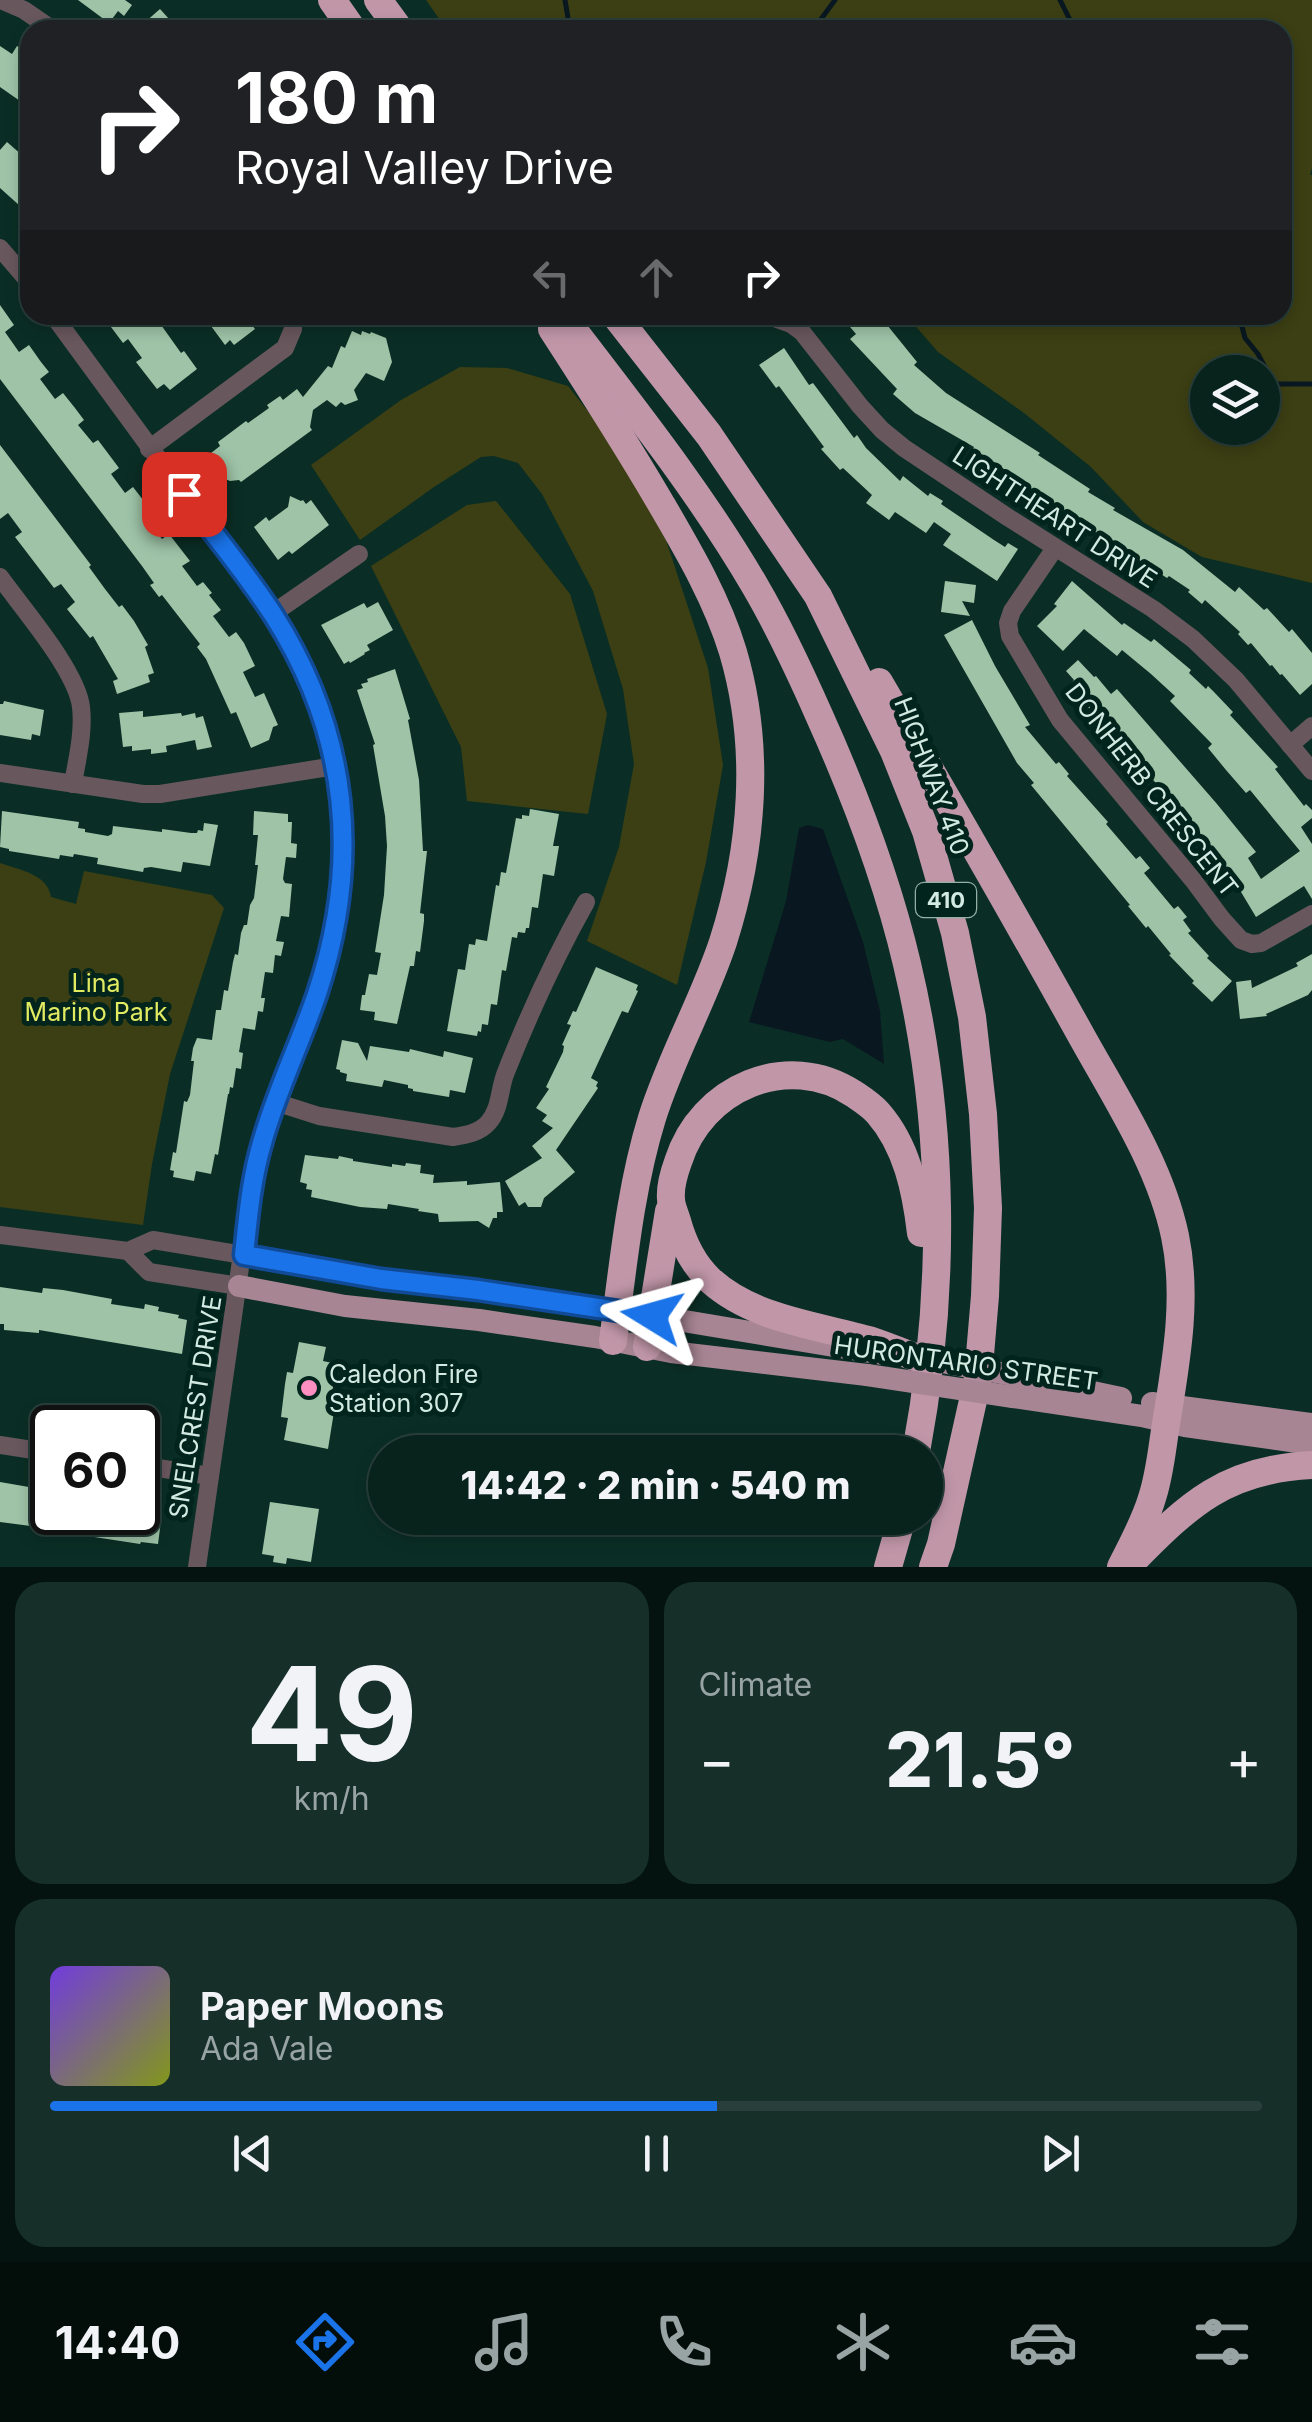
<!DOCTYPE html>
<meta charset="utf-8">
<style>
:root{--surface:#08221c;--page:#162f29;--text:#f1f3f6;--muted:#98a4a3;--line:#293f3b;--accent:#1a73e8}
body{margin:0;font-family:Inter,sans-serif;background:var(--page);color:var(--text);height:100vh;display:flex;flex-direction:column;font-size:38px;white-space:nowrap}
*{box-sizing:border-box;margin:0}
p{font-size:32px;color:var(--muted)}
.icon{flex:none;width:55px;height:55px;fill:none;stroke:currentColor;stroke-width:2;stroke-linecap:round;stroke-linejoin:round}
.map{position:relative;height:1567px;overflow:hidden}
.drawer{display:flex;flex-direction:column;gap:15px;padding:15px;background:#04130f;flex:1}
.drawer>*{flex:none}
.top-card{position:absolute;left:20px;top:20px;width:1272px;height:305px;border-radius:30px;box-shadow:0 5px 15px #0003,0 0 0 2px var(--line);background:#202124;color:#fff;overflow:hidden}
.controls{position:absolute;left:1190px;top:355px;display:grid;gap:20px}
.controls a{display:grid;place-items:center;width:90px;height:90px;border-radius:50%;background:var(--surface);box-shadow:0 5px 15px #0003,0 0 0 2px var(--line);font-size:50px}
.speed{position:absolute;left:30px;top:1405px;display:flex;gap:20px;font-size:50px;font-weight:700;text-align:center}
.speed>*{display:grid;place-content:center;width:130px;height:130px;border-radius:50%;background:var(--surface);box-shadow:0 5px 15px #0003,0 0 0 2px var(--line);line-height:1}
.speed .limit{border:5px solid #111;border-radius:15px;background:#fff;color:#111}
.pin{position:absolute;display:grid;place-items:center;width:85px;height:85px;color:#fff;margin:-42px;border-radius:20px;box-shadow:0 5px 15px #0006}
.me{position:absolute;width:110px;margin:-55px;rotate:278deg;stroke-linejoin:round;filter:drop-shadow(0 0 8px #0008)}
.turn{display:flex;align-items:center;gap:35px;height:210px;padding:0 50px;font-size:45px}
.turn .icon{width:130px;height:130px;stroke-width:2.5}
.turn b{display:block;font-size:70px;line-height:85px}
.lanes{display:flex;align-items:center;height:95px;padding:0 50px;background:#0003;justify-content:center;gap:50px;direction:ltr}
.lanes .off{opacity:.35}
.big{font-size:75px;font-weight:800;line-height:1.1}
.drawer .widget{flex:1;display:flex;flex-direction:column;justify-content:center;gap:15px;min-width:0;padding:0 35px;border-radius:30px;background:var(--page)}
.drawer .dial{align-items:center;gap:0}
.dial b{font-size:130px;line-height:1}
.song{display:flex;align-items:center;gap:30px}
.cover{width:120px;height:120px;border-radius:15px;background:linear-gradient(135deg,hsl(260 70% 55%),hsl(70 70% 35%))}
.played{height:10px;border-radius:5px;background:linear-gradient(90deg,var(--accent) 55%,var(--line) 55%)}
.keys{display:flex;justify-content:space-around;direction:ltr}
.heat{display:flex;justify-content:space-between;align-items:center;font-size:55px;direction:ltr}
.drawer .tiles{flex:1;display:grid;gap:15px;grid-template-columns:1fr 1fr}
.widget:last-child{grid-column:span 2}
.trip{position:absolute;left:368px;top:1435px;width:575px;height:100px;border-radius:50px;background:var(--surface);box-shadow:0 5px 15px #0003,0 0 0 2px var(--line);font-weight:800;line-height:100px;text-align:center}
.tab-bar{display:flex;height:160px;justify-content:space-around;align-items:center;background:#030e0b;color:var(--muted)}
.tab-bar .icon{width:70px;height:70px}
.tab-bar .on{color:var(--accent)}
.tab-bar b{font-size:45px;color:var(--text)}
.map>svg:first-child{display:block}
</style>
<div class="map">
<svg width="1312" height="1567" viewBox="0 0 1312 1567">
<rect width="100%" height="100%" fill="#0a2e25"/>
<g fill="#3c3f13" fill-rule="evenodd">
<path d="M 426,0 L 1312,0 L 1312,168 L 1310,175 L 1312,175 L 1312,583 L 1202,557 L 1143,522 L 1091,467 L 1024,413 L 938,352 L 906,315 L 1282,315 L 1282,30 L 447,30 ZM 1262,372 L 1262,428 L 1208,428 L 1208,372 Z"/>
<polygon points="460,367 507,368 568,386 609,438 666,540 708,668 723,765 706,862 677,985 587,941 619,847 634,764 623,689 593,591 542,494 518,463 494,456 481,457 434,487 360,540 311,465 401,400"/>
<polygon points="496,501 570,594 607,714 588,814 467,801 461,747 371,566 467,505"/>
<path d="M 0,863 C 19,870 48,874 51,897 L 76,904 L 84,871 L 212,895 L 224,908 L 170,1074 L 152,1164 L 143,1225 L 0,1207 Z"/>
</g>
<polygon fill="#091820" points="808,825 823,829 863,942 880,1011 884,1064 843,1039 830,1042 749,1022 786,901 799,828"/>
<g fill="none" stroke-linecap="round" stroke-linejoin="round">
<g stroke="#091820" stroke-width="5">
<polyline points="565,0 570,30"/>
<polyline points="1060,0 1075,30"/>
<polyline points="813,30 835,0"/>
<polyline points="1239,315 1245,338 1258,354 1274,384 1312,384"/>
</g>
</g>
<g fill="#9ec3a7">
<polygon points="78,0 125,0 132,5 124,16 118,11 109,23"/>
<polygon points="160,9 179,30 136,30"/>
<polygon points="0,46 12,54 17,46 29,54 23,64 30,69 30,108 0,87"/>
<polygon points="7,142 30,162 30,215 0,188 0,150"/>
<polygon points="0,305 14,325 5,332 19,352 29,345 41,362 49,372 40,379 55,399 63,393 75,408 84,420 78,425 93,443 98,440 119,468 111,474 125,493 133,487 154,514 147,520 162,539 169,534 190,561 182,566 197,586 203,582 212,593 209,595 221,610 213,616 229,637 236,632 244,643 255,666 243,672 255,697 264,693 278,725 273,727 269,740 251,748 236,712 231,714 206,659 197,647 200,644 162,595 159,597 150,585 154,583 142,566 0,379"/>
<polygon points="102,315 154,315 181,353 184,351 197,369 170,390 164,384 157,389 136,362 142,358 128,339 123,343"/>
<polygon points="208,315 244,315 255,329 234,345 230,340 225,345 211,326 214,323"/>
<polygon points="840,315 879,315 917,362 914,365 946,393 1040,453 1038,455 1090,489 1088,492 1115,508 1113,510 1183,550 1235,592 1239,587 1264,610 1267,608 1289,632 1292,629 1312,653 1312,684 1300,695 1282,674 1280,675 1272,665 1270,666 1251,643 1248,645 1238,634 1240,632 1205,600 1202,604 1188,592 1190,590 1169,576 1167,578 1102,536 1048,505 1050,501 1004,472 1005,470 999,465 973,449 974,447 915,413 893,394 897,389 850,339 856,334"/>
<polygon points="352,331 361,335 362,331 370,334 371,332 386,338 392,362 384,381 366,373 354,390 358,400 345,405 341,402 336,407 327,400 313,410 310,427 312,430 241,482 239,480 230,481 218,476 206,457 220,446 218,442 246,421 248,423 269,408 267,405 280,396 283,400 297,389 303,397 328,366 332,368 341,346 345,348"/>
<polygon points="784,348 809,385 813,383 854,438 857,435 866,448 900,481 903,476 928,496 930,493 943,501 941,504 994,540 1005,547 1008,543 1018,549 997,581 943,545 951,534 934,522 926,533 895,512 889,520 866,503 872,495 843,468 840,470 821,449 824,447 779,386 776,388 759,365"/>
<polygon points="0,445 91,565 89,567 105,589 119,607 122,605 134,621 148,645 145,647 154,673 148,675 150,682 117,694 113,681 118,679 93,636 90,638 67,609 75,602 61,584 54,588 25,550 15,537 22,532 8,513 0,519"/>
<polygon points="290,496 301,501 303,500 306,504 311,500 329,525 292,554 289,551 278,560 254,527 266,517 269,521 288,507"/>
<polygon points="945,581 976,585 974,603 962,601 970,616 941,612"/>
<polygon points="1072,581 1122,625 1124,623 1151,642 1154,639 1191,670 1189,673 1206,689 1208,686 1214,692 1233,712 1230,715 1278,767 1275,769 1304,806 1306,804 1312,810 1312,818 1301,827 1312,844 1312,899 1304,886 1256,917 1235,882 1218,864 1220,862 1157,792 1161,789 1111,731 1108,734 1096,721 1098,719 1075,691 1076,690 1071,684 1074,680 1066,671 1078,660 1094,677 1096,676 1111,694 1117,689 1217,804 1256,852 1248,858 1261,879 1300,851 1250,790 1246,793 1226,770 1208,748 1212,744 1170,701 1175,696 1151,674 1122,650 1117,656 1084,629 1063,651 1037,626 1057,606 1054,604"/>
<polygon points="378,602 393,630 367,645 370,650 364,653 365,654 350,663 349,661 344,664 321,625 364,603 367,608"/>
<polygon points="972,620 995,666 1030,725 1025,727 1056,764 1059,762 1069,774 1067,776 1108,822 1106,824 1136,859 1140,856 1150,868 1144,873 1174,909 1178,906 1187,917 1183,920 1191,931 1188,933 1209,956 1207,958 1232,981 1212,1002 1192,983 1194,981 1169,955 1171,954 1148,926 1146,928 1128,906 1130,905 1031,785 1034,783 1017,763 944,635"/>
<polygon points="395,669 410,719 408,720 419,780 423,851 427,851 420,913 424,914 424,921 420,952 416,951 414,966 410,966 397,1024 374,1020 375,1012 360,1010 362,995 365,995 369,974 377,975 381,953 375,952 384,895 387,846 385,816 373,745 375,744 357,690 363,688 361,684 368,682 367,679"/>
<polygon points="4,701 44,710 40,736 32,734 31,740 0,735 0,704 3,704"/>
<polygon points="143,711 143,717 181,713 182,716 195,713 196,718 203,716 212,747 197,750 195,740 166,746 167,752 151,754 151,749 132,751 132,746 123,747 119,713"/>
<polygon points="530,809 559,814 553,846 559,846 554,876 543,874 538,908 532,907 529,928 526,928 525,933 518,932 517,938 512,937 506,971 502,970 497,1005 491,1004 488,1025 482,1024 481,1032 478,1031 477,1036 447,1031 458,969 465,970 469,944 475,945 476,939 487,941 496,885 499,886 501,872 506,873 516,818 522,819 522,815 529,816"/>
<polygon points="2,811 79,822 78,828 85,829 85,832 108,836 112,834 113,826 162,832 162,829 191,833 197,833 198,830 203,831 204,823 218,825 210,866 183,862 181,872 151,867 144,868 143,872 97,864 98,858 74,854 73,857 60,855 59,859 9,851 9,849 0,847"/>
<polygon points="254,811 288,814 288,822 292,822 291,843 297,844 296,858 286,857 283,879 285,883 292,884 289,917 281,916 276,941 284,942 281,956 275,955 273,973 265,972 261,998 265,998 263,1012 258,1011 255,1030 243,1028 239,1052 243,1053 241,1069 236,1068 233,1088 230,1087 229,1094 228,1094 218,1155 215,1154 211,1174 196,1171 194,1181 173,1177 174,1171 170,1170 173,1152 176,1153 184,1101 187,1102 190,1095 194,1061 191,1061 193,1048 197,1038 212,1040 216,1010 221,1010 224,990 228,991 233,962 235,954 238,955 241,933 244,925 247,925 250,905 254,898 258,865 255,865 258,835 253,835"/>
<polygon points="1312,954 1312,990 1308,995 1266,1014 1267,1016 1240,1019 1236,982 1251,980 1252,988 1298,966 1296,963"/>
<polygon points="596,967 638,985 636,990 638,991 628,1013 622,1011 591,1078 598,1082 596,1086 598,1088 556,1150 575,1172 544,1198 541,1207 528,1207 525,1202 519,1206 505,1181 542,1158 532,1146 553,1128 542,1121 547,1115 536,1108 549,1089 546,1087 563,1052 564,1046 562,1045 571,1025 567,1024 573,1011 576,1012"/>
<polygon points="342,1040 358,1043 367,1061 370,1046 409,1052 410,1049 443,1057 444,1051 473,1058 465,1093 450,1090 449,1097 413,1091 413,1089 408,1088 408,1085 384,1080 382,1087 346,1081 347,1074 340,1072 340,1070 336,1069"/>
<polygon points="305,1155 338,1159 339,1156 353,1159 353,1161 392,1167 392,1164 405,1166 406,1163 421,1165 420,1173 434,1175 433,1183 467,1181 467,1185 500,1182 503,1212 497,1212 497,1218 493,1218 489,1228 478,1221 439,1222 438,1214 418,1211 419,1209 388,1204 387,1209 360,1207 311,1197 312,1190 306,1189 307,1184 300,1182"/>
<polygon points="0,1287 42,1293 43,1288 63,1290 112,1299 111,1304 144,1309 145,1304 159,1307 158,1311 179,1315 178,1318 187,1320 182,1354 39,1330 39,1333 4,1330 4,1324 0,1324"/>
<polygon points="299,1342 326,1347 323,1361 337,1364 332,1393 337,1393 328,1449 284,1440 288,1418 281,1417 285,1384 287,1372 293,1373"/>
<polygon points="0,1482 52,1491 52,1512 138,1512 138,1503 159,1506 157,1520 161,1521 158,1544 141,1542 140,1544 68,1533 69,1531 0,1522"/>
<polygon points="270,1502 319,1509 311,1562 287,1558 286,1564 273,1562 274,1556 262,1554"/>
</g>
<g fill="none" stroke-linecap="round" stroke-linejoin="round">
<g stroke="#68575d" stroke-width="18">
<polyline points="1,0 24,10 53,30"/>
<polyline points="0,248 30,283"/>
<polyline points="53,315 272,614 315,693 329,738 339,791 343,857 333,935 316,995 275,1102 254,1170 197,1567"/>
<polyline points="766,315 791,324 802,332 860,406 882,430 904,448 1009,518 1153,609 1193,639 1236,680 1312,771"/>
<polyline points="149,449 285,348 293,329 292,315"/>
<polyline points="1055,548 1012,611 1008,623 1010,636 1060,720 1193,880 1222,919 1241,940 1252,944 1261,943 1312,914"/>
<path d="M 0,577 C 23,609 77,671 81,707 C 84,733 77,759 73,784"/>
<polyline points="272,614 359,554"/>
<polyline points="1290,745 1312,726"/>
<polyline points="0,773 143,794 160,794 335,766"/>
<path d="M 275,1102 L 319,1116 L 453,1137 C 466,1135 479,1133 488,1123 C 501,1109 499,1088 506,1072 C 529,1014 555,957 586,902"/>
<polyline points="0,1235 128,1251 153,1240 243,1255"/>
<polyline points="128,1251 149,1272 239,1286"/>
<polyline points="0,1445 52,1453"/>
<polyline points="138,1465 210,1476"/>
</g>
<g stroke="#a88593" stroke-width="22">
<polyline points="243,1255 381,1279 478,1290 666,1318 882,1354"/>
<polyline points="239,1286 345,1306 479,1320 595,1337 671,1352 867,1375"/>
<polyline points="1017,1376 1121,1398"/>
<polyline points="1013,1397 1142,1416 1185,1426 1312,1444"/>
<polyline points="1152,1403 1312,1424"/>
</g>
<g stroke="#c197a8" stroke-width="28">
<polyline points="332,0 353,30"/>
<polyline points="378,0 400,30"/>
<path d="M 562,315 C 629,403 699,490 755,586 C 779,627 800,672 819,715 C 855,795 887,879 907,964 C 945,1123 946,1292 916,1452"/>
<polyline points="615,315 709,435 818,596 894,751 926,831 955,933 972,1017 983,1114 988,1208 985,1296 978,1378 941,1544 933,1567"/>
<path d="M 552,329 C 589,386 626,444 660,502 C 688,550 717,599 733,652 C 761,747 753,848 723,942 C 703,1002 671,1057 652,1118 C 630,1189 623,1267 613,1341"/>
<path d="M 879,682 C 948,800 1016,918 1082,1037 C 1117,1100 1160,1165 1175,1236 C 1188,1298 1176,1362 1166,1424 C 1162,1448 1160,1474 1152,1498 C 1145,1522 1132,1545 1121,1567"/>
<polyline points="647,1347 669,1211"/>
<path d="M 915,1357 C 901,1352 887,1346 872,1341 C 818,1325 754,1320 710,1280 C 693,1264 683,1243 677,1221 C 675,1214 671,1206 671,1199 C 670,1188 674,1173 678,1162 C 701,1088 787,1050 854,1094 C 863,1100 871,1105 878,1113 C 907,1146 916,1191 921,1233"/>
<path d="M 1132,1562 C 1189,1504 1226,1469 1312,1465"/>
<polyline points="888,1567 902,1518"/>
</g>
<g stroke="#a88593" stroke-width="22">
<polyline points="915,1357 1017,1376"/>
<polyline points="867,1375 1013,1397"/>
</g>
</g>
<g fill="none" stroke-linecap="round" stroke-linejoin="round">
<g stroke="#114b97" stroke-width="25">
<path id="route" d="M 184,494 C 214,535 247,574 274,616 C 349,734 361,862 317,994 C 300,1044 276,1092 262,1143 C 251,1180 248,1218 244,1255 L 381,1279 L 478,1290 L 652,1316"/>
</g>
<use href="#route" stroke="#1a73e8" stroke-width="18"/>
</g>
<circle fill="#fd8ec0" stroke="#01241c" stroke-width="4" cx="309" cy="1388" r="10"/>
<g text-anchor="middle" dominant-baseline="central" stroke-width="10" stroke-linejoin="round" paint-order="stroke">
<rect fill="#01241c" stroke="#93afa6" stroke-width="2.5" x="916" y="883" width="60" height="34" rx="8"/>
<g font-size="22" font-weight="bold" fill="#d2eae1">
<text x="946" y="900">410</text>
</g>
<g font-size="25" fill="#d2eae1" stroke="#01241c">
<text transform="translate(1055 517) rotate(33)">LIGHTHEART DRIVE</text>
<text transform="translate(932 776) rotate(69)">HIGHWAY 410</text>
<text transform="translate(1152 790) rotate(52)">DONHERB CRESCENT</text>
<text transform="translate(966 1363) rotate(8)">HURONTARIO STREET</text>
<text transform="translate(195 1407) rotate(-81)">SNELCREST DRIVE</text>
</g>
<g font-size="25" fill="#e1ea61" stroke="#01241c">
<text x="96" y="983">Lina<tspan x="96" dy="29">Marino Park</tspan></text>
</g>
<g font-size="25" fill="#d2eae1" stroke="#01241c" text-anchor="start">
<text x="329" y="1374">Caledon Fire<tspan x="329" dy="29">Station 307</tspan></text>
</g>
</g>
</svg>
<div class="controls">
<a><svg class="icon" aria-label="layers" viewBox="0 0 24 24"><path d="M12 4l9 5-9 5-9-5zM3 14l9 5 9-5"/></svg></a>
</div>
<div class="speed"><div class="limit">60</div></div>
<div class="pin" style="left:184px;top:494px;background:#d93025"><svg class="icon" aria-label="arrive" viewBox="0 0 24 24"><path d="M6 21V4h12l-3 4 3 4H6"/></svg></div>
<svg class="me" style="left:652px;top:1316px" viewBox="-20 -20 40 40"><path d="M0-17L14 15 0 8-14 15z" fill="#1a73e8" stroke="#fff" stroke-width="4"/></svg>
<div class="trip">14:42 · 2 min · 540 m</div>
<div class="top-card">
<div class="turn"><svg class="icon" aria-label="right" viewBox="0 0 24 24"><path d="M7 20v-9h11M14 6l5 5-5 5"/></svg><div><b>180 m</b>Royal Valley Drive</div></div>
<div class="lanes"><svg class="icon off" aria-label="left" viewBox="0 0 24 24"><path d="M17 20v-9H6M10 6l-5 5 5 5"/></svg><svg class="icon off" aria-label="ahead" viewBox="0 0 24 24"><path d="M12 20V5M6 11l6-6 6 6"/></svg><svg class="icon" aria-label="right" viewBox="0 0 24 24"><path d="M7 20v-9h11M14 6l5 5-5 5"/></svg></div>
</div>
</div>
<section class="drawer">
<div class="tiles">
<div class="widget dial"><b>49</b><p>km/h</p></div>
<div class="widget"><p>Climate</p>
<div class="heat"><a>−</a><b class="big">21.5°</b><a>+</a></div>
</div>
<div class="widget">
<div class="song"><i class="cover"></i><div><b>Paper Moons</b><p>Ada Vale</p></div></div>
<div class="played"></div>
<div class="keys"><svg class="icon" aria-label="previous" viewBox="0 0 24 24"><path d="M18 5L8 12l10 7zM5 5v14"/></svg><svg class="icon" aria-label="pause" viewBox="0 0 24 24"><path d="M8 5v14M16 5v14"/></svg><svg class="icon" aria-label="next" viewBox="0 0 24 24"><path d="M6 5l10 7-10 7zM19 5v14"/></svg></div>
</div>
</div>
</section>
<nav class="tab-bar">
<b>14:40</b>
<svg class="icon on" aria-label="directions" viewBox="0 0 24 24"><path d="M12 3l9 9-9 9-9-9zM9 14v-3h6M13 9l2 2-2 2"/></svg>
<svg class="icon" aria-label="music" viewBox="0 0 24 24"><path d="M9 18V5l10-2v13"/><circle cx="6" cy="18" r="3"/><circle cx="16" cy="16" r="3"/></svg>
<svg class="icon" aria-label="phone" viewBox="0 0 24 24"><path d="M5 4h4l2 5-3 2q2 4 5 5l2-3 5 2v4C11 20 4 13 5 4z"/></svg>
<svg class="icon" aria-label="climate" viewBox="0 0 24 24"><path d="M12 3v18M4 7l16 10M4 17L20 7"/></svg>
<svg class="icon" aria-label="car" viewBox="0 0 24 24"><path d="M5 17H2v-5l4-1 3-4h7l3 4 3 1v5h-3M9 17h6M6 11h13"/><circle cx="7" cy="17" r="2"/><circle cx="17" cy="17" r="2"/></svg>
<svg class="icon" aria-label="filters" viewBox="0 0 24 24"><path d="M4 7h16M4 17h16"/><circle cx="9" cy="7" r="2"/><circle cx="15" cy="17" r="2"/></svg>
</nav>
